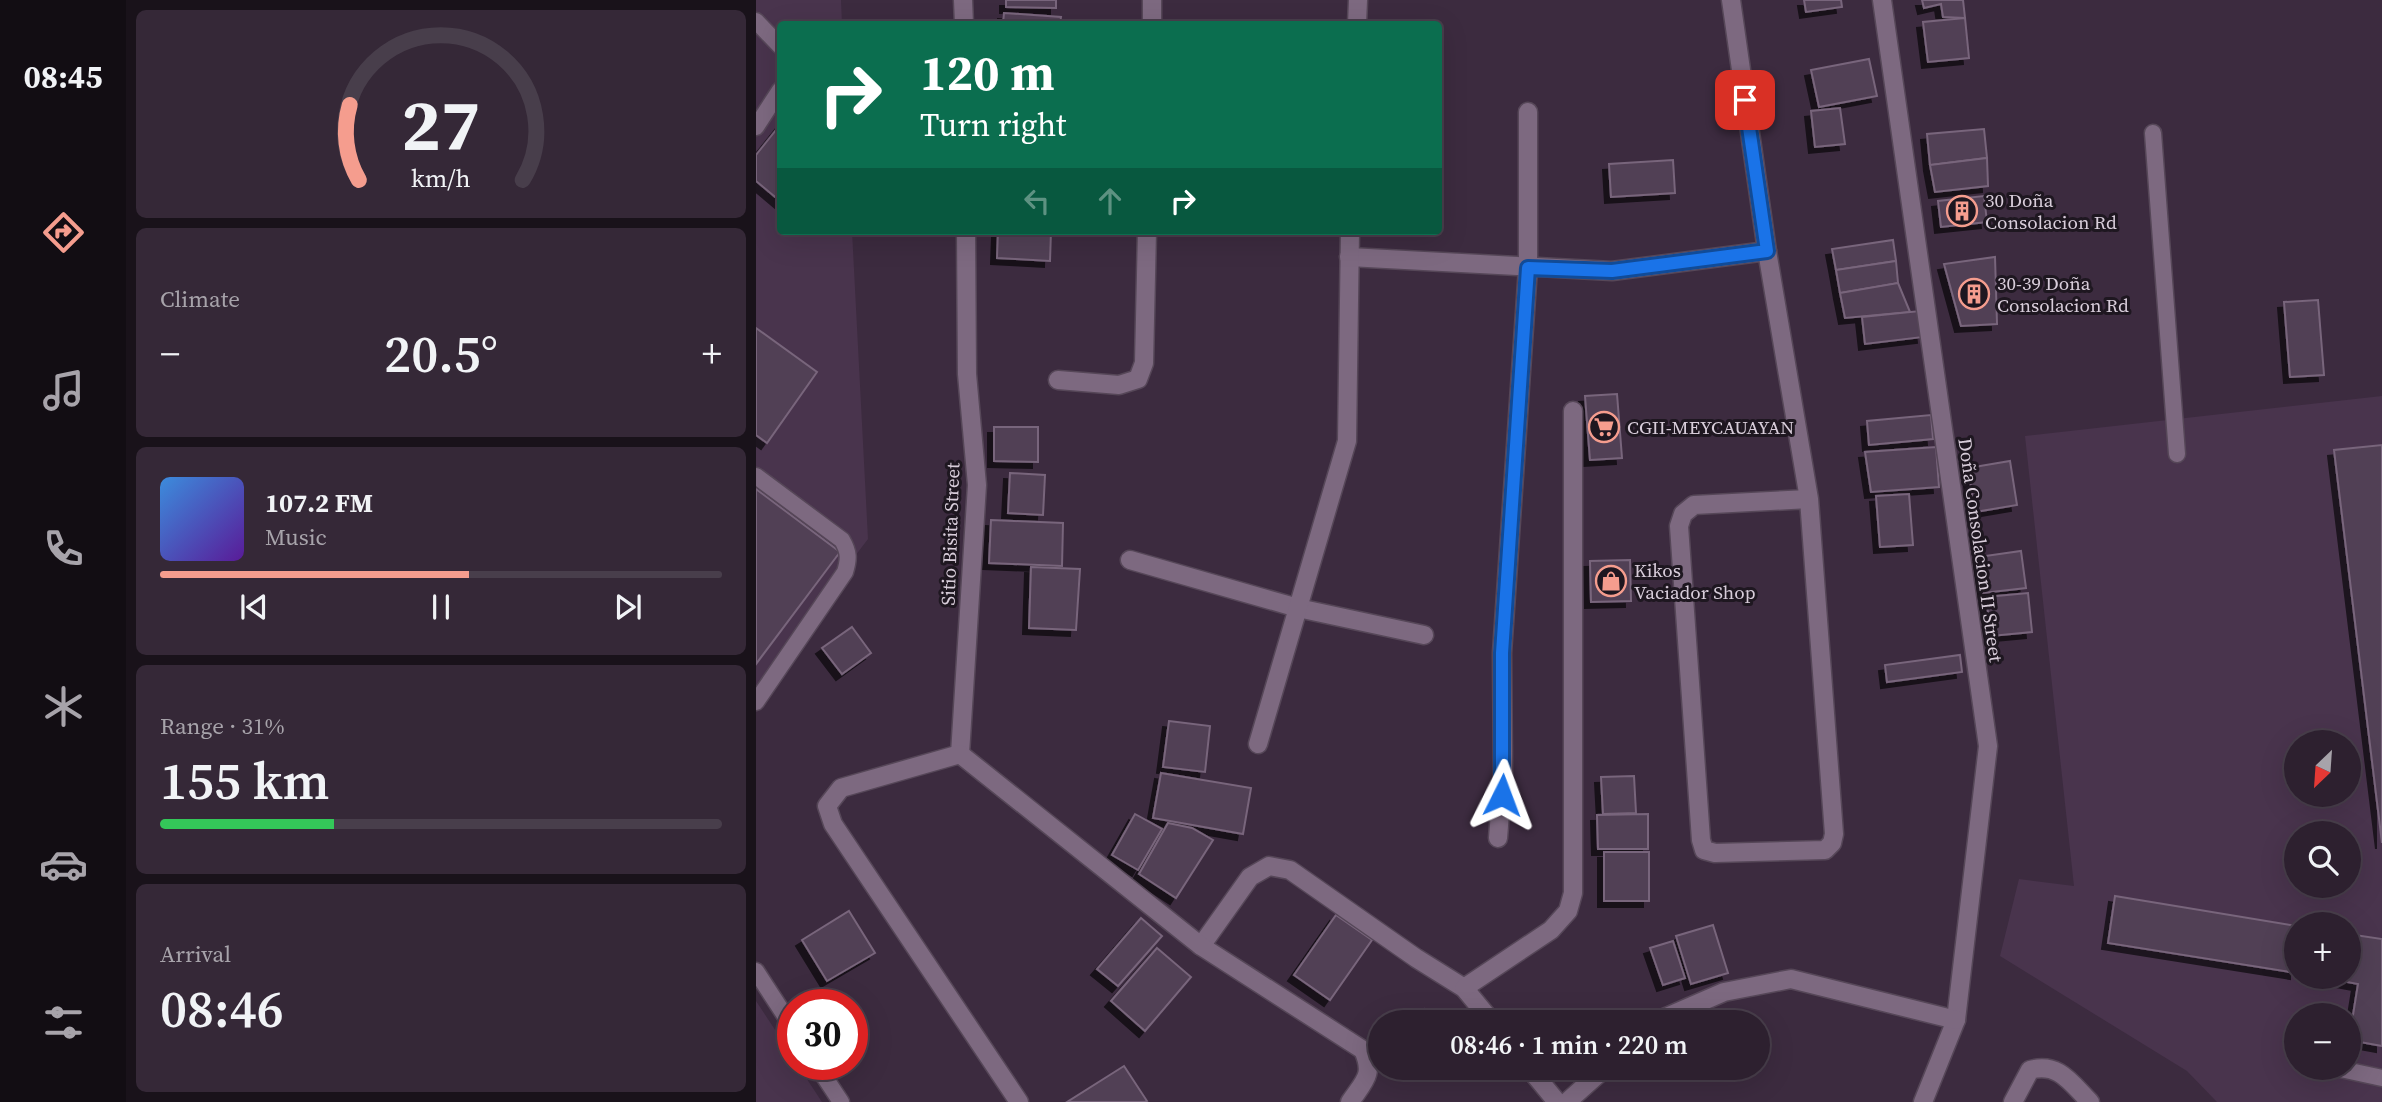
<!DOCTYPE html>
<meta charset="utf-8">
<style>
:root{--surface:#2d202f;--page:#352837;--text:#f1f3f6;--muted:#a7a3aa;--line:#483e4b;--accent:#f59d8e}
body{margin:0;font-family:"Source Serif 4",serif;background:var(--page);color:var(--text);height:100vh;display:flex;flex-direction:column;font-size:26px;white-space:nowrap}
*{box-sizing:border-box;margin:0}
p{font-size:23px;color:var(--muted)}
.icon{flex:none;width:38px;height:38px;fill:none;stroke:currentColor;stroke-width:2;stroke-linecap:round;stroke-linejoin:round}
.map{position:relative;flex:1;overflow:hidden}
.drawer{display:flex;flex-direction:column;gap:10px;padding:10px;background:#19121a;width:630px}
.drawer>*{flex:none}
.banner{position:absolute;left:21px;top:21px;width:665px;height:214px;border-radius:7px;box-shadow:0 7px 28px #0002,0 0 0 2px var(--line);background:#0b6e4f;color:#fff;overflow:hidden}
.needle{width:46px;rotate:205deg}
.tools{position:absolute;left:1528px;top:730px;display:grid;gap:14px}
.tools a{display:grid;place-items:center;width:77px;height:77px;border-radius:50%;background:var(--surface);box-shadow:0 7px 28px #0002,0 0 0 2px var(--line);font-size:35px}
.speed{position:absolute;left:21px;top:989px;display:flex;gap:14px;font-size:35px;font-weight:700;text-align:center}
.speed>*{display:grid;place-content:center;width:91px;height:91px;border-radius:50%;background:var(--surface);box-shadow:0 7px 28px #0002,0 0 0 2px var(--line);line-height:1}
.speed .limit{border:10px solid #d22;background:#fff;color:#111}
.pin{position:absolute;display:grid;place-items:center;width:60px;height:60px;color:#fff;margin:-30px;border-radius:14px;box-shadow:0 4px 10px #0006}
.me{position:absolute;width:77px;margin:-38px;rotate:3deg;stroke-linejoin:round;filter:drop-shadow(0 0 5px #0008)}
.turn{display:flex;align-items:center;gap:24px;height:147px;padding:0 28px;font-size:32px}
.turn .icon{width:91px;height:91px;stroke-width:2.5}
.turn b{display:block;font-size:49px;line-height:60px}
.lanes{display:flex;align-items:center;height:66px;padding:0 28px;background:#0003;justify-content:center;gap:35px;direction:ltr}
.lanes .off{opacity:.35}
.big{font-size:52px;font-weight:600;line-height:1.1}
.drawer .widget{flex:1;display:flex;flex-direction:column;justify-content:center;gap:10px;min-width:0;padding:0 24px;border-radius:10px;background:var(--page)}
.drawer .dial{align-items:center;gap:0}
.dial svg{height:182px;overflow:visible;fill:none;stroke:var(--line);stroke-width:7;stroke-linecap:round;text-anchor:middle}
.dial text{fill:var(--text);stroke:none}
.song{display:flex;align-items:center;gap:21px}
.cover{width:84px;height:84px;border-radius:10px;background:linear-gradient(135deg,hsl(210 70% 55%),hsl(270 70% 35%))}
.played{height:7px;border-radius:4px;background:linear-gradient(90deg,var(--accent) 55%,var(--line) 55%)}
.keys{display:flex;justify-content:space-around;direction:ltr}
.heat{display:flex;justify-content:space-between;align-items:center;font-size:38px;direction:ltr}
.charge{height:10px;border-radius:5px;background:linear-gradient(90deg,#34c759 31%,var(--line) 0)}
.trip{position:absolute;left:612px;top:1010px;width:402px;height:70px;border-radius:35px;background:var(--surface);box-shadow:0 7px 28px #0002,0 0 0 2px var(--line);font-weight:600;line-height:70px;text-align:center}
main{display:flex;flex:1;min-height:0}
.menu{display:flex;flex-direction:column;width:126px;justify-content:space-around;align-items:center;background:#120d13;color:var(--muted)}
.menu .icon{width:49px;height:49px}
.menu .current{color:var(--accent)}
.menu b{font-size:32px;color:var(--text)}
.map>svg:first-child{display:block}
</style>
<main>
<nav class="menu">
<b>08:45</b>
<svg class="icon current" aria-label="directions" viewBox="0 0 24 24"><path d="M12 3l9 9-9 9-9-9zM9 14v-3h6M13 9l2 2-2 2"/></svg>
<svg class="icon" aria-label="music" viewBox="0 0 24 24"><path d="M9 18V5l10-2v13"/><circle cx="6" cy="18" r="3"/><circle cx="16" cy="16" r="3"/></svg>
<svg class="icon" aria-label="phone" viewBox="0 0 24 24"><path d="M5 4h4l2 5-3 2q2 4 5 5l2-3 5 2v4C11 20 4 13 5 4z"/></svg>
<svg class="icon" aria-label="climate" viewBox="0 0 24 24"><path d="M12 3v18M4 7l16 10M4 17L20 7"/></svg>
<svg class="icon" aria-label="car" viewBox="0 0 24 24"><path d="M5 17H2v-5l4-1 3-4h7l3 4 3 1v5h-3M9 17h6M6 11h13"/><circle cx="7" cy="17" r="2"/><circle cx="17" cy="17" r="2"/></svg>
<svg class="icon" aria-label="filters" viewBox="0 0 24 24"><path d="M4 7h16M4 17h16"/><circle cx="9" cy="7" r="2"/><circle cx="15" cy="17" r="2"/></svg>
</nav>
<section class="drawer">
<div class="widget dial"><svg viewBox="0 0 100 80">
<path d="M14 69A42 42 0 1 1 86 69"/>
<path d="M14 69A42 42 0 0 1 10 36" stroke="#f59d8e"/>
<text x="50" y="56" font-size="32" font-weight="700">27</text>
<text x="50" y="72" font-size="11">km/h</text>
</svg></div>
<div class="widget"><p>Climate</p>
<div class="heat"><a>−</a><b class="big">20.5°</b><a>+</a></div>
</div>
<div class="widget">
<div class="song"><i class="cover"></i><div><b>107.2 FM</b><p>Music</p></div></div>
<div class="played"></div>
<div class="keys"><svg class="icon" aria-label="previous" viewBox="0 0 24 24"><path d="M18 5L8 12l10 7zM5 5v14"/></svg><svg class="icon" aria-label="pause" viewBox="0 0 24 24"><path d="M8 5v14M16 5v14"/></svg><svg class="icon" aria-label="next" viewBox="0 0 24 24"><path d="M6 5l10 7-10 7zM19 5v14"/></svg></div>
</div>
<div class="widget"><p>Range · 31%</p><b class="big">155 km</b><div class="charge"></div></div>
<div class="widget"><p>Arrival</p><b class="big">08:46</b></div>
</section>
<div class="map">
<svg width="1626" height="1102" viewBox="0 0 1626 1102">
<defs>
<filter id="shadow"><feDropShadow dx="-6" dy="6" stdDeviation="0" flood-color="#0009"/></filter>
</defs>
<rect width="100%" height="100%" fill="#3c2b3f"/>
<g fill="#49344d" fill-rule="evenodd">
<polygon points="0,0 85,0 86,24 24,24 24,231 96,231 112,539 0,686"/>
<path d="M 1626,396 L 1626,1102 L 1461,1102 L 1431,1071 L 1244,956 L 1263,879 L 1318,886 L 1269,436 ZM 1540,742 L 1592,742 L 1592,794 L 1540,794 ZM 1540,833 L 1592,833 L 1592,886 L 1540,886 ZM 1540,924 L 1592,924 L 1592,976 L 1540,976 ZM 1540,1015 L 1592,1015 L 1592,1068 L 1540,1068 Z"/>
<polygon points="0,1001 37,1057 37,1064 41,1064 66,1102 0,1102"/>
</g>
<g fill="#513f54" stroke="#78657b" stroke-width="2" filter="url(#shadow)">
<polygon points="250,0 300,0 300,8 250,7"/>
<polygon points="1048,0 1085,0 1086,7 1050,12"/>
<polygon points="1166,0 1207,0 1209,18 1187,17 1185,4 1168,8"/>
<polygon points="248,13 305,17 304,24 247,24"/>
<polygon points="1209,18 1213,58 1172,62 1167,22"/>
<polygon points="1113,59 1121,96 1063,107 1055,70"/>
<polygon points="1084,108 1089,144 1059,147 1055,111"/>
<polygon points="24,125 24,201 0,181 0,155"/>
<polygon points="1228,129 1231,158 1174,165 1171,134"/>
<polygon points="1231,158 1232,186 1179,192 1174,165"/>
<polygon points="917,160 919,193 855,197 853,164"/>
<polygon points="1228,196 1231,222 1185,227 1182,201"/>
<polygon points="242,231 295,231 294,261 241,258"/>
<polygon points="1137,240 1140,261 1080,270 1076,249"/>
<polygon points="1239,257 1241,324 1205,326 1188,264"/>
<polygon points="1140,261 1142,283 1084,293 1080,270"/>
<polygon points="1142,283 1154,312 1089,318 1084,293"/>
<polygon points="1562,300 1568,375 1534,377 1528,302"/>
<polygon points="1164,311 1167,337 1109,344 1106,317"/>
<polygon points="0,328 61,372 11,443 0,435"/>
<polygon points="861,394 866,458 834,460 829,396"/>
<polygon points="1175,415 1177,439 1113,445 1111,421"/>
<polygon points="238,427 282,427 282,462 238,461"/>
<polygon points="1626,445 1626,843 1578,450"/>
<polygon points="1180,447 1183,487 1115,492 1109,452"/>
<polygon points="1254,461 1261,505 1219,512 1212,468"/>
<polygon points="254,473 289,475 287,515 252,513"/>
<polygon points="0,489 84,552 0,664"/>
<polygon points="1153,494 1157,545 1124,547 1120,496"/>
<polygon points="235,520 307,523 306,566 233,563"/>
<polygon points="1265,551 1270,588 1227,593 1222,557"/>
<polygon points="874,560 875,601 835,602 834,561"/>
<polygon points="275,567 324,569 320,630 273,628"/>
<polygon points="1272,593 1276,632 1235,636 1230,597"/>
<polygon points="96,627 115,653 86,674 66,648"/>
<polygon points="1204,655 1206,672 1131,682 1129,665"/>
<polygon points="413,721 454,726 449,772 407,767"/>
<polygon points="405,773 495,788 487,834 397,818"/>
<polygon points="878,776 880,813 847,814 845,777"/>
<polygon points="379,814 406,829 382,870 356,855"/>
<polygon points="892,814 892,849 842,849 841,815"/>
<polygon points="412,823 436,828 457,840 420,898 383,874"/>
<rect x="848" y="852" width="45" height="49"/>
<polygon points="1359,896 1540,926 1540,973 1352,943"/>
<polygon points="93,911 119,953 71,981 46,940"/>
<polygon points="580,915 616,940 574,1000 538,975"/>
<polygon points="385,918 406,936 362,986 341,969"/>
<polygon points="957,925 972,973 935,984 920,936"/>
<polygon points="1592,934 1626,939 1626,1046 1593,1040 1602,984 1559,976 1592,976"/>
<polygon points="917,941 929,978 907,985 894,948"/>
<polygon points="401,948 435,977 389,1031 355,1001"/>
<polygon points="669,1009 693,1022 661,1022"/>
<polygon points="368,1066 391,1101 389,1102 311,1102"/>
</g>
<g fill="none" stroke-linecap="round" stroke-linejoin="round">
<g stroke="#564758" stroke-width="19">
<g id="service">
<polyline points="0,21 24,46"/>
<polyline points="0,127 24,90"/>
<polyline points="1397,133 1421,454"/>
<path d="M 0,476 L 86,540 C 93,552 93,559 89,572 L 0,702"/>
<polyline points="0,971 37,1028"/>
<polyline points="60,1064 85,1102"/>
<polyline points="1580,1068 1626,1078"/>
</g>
</g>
<g stroke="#564758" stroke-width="21">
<g id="minor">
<polyline points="207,0 208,24"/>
<polyline points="975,0 1011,251 1053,499 1078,834 1076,843 1069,850 959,853 948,850 945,840 923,526 927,514 938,505 1053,499"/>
<polyline points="1126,0 1232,746 1200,1020 1167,1102"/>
<polyline points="396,24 396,0"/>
<polyline points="601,24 602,0"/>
<polyline points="593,257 856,271 1011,251"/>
<polyline points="302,380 363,385 382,379 388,363 391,231"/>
<polyline points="374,560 542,608 668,635"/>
<polyline points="502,744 591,441 594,231"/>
<polyline points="204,754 221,485 211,374 210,231"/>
<polyline points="742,838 747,774 746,653 772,268 772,112"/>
<polyline points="445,946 494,877 513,866 534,870 660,958 708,988 736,1022"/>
<polyline points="708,988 795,930 812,911 817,893 817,411"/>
<polyline points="899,1022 968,992 1035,979 1200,1020"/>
<polyline points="773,1068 801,1102"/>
<path d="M 263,1102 L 77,824 L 71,806 L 85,788 L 204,754 L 445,946 L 607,1050 C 618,1075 609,1080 594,1102"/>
<polyline points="811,1102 849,1068"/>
<path d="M 1257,1102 L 1274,1070 C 1303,1062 1315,1083 1334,1102"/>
</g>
</g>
<use href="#service" stroke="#7d6980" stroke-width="16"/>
<use href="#minor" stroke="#7d6980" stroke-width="18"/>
</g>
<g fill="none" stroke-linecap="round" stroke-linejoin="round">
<g stroke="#114b97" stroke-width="18">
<polyline id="route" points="746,795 746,653 772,268 856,271 1011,251 989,100"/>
</g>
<use href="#route" stroke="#1a73e8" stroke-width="12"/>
</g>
<defs>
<g id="building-ring" transform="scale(1.575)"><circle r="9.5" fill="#1e1720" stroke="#f59d8e" stroke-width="1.5"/><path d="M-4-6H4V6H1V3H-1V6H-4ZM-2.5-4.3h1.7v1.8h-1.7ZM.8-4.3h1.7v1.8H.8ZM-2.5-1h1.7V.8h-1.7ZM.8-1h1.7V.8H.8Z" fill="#f59d8e"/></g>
<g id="supermarket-ring" transform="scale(1.575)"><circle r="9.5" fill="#1e1720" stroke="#f59d8e" stroke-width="1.5"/><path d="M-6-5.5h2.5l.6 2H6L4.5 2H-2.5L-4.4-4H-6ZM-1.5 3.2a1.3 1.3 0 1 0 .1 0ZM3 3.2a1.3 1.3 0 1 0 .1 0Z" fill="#f59d8e"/></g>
<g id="shop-ring" transform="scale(1.575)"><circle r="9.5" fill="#1e1720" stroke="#f59d8e" stroke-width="1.5"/><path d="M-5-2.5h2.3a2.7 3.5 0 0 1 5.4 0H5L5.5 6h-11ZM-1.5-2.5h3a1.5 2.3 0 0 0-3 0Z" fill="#f59d8e"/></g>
</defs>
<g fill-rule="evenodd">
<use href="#building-ring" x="1206" y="211"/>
<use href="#building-ring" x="1218" y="294"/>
<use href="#supermarket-ring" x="848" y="427"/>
<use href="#shop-ring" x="855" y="581"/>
</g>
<g text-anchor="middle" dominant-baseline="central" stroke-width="6" stroke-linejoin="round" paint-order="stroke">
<g font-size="19" fill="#d8cdda" stroke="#1e1720" text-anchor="start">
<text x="1229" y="200">30 Doña<tspan x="1229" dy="22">Consolacion Rd</tspan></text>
<text x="1241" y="283">30-39 Doña<tspan x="1241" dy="22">Consolacion Rd</tspan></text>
<text x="871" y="427">CGII-MEYCAUAYAN</text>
<text x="878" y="570">Kikos<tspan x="878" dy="22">Vaciador Shop</tspan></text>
</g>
<g font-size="19" fill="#d8cdda" stroke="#1e1720">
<text transform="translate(194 534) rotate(-88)">Sitio Bisita Street</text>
<text transform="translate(1225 550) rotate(82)">Doña Consolacion II Street</text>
</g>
</g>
</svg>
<div class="tools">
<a><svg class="needle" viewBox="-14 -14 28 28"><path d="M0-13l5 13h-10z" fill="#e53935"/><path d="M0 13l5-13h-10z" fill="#a7a3aa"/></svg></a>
<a><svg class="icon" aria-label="search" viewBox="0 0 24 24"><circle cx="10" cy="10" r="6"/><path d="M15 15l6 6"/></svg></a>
<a>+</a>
<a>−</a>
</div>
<div class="speed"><div class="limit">30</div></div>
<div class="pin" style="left:989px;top:100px;background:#d93025"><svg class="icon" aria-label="arrive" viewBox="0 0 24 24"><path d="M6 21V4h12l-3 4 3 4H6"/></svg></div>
<svg class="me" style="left:746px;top:795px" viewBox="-20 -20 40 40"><path d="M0-17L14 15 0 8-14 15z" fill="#1a73e8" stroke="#fff" stroke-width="4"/></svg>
<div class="trip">08:46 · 1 min · 220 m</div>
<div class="banner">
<div class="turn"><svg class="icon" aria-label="right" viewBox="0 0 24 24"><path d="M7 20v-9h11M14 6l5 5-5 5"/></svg><div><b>120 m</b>Turn right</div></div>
<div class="lanes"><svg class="icon off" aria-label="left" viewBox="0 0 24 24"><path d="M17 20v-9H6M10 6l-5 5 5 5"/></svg><svg class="icon off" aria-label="ahead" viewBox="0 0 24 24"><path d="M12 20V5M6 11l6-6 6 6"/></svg><svg class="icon" aria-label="right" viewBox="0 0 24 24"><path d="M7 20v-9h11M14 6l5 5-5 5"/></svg></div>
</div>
</div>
</main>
